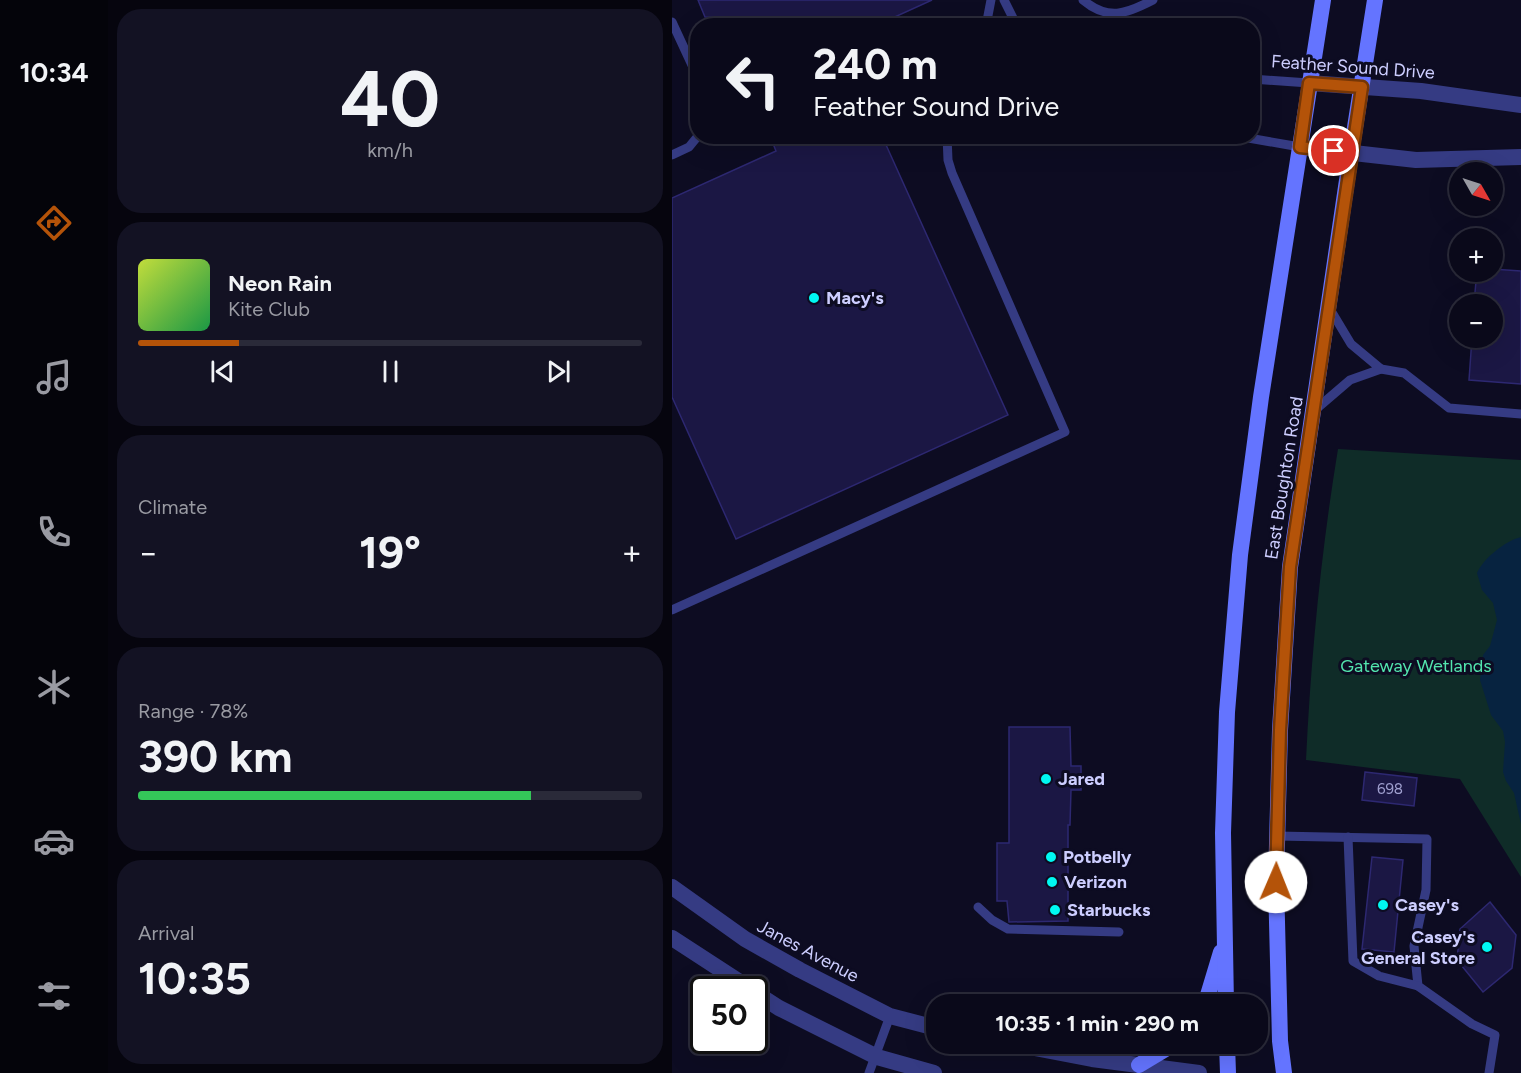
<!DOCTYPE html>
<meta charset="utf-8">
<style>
:root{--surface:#0a091a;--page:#131223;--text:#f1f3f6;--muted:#999aa2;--line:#2a2a39;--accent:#b45309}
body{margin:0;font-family:Figtree,sans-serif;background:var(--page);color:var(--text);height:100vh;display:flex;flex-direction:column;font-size:22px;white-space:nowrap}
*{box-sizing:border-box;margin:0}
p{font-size:20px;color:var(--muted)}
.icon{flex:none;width:33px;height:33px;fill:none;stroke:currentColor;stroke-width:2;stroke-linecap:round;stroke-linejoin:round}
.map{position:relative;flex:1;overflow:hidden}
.side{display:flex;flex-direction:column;gap:9px;padding:9px;background:#06050e;width:564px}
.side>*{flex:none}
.hud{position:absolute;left:18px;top:18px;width:570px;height:126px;border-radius:24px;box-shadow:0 6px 24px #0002,0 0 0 2px var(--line);background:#0a091a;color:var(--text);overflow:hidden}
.needle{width:39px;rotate:129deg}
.fabs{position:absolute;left:777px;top:162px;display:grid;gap:12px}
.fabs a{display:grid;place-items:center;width:54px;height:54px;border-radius:50%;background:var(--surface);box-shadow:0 6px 24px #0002,0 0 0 2px var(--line);font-size:30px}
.speed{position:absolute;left:18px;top:976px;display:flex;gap:12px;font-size:30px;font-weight:700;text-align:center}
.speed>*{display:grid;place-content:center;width:78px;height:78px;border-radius:50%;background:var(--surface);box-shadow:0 6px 24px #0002,0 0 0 2px var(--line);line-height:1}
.speed .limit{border:3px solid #111;border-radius:9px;background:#fff;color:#111}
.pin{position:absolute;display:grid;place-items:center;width:51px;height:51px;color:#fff;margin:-26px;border:3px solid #fff;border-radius:50%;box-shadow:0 2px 6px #0007}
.me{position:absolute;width:66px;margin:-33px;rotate:1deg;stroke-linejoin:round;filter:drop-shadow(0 0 4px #0008)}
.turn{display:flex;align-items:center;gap:21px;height:126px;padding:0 24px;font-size:27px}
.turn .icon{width:78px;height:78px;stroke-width:2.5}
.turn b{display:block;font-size:42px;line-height:51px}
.big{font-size:45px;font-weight:700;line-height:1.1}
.side .tile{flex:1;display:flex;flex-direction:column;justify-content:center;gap:9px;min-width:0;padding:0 21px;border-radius:24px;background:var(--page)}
.side .dial{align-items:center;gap:0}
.dial b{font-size:78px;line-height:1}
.song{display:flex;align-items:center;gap:18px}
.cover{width:72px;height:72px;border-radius:9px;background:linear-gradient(135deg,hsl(70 70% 55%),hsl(140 70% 35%))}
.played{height:6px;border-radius:3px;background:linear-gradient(90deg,var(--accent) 20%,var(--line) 20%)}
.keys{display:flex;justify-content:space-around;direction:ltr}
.heat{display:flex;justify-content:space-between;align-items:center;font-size:33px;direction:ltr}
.charge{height:9px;border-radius:4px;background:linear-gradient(90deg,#34c759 78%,var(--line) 0)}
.trip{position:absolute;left:254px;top:994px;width:342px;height:60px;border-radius:24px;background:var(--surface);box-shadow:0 6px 24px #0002,0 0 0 2px var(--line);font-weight:700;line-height:60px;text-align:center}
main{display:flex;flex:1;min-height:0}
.menu{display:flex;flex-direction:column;width:108px;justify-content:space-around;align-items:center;background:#04040a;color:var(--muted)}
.menu .icon{width:42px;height:42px}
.menu .on{color:var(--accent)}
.menu b{font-size:27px;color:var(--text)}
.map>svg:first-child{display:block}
</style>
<main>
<nav class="menu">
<b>10:34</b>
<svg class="icon on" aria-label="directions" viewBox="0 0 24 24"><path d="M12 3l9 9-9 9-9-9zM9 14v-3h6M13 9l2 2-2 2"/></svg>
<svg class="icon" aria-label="music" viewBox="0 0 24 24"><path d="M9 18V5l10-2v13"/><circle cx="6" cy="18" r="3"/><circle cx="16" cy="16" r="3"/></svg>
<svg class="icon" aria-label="phone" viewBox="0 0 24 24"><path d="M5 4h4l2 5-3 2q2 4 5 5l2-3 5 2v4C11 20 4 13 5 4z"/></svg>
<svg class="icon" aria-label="climate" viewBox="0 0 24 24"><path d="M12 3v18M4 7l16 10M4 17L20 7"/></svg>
<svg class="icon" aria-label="car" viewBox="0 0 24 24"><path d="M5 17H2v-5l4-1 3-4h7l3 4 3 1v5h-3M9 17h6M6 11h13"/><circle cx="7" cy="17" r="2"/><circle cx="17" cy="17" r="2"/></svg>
<svg class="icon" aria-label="filters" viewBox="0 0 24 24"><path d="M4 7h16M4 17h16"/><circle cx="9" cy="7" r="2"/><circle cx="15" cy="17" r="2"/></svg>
</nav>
<section class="side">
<div class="tile dial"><b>40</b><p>km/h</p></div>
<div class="tile">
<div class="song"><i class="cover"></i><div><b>Neon Rain</b><p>Kite Club</p></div></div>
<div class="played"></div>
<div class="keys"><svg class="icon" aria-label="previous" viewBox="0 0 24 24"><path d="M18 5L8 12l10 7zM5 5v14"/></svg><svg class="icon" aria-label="pause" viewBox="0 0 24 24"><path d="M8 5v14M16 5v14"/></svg><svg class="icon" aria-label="next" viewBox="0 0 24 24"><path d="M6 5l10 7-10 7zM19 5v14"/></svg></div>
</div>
<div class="tile"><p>Climate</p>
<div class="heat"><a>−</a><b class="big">19°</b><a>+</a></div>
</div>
<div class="tile"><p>Range · 78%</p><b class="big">390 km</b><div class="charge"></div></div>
<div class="tile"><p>Arrival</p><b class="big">10:35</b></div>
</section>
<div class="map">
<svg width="849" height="1073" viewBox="0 0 849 1073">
<rect width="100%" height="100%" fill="#0d0c22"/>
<path fill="#0f2c28" d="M 666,449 L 849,460 L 849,877 L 788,779 L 634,760 C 639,656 649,552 666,449 Z"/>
<path fill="#072340" d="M 849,537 L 849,824 L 842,793 L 834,781 L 831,772 L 833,742 L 831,731 L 819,715 L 808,680 L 811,655 L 818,646 L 825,620 L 821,603 L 810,590 L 805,573 C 812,558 833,541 849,537 Z"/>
<g fill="#1b1744" stroke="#2d2871" stroke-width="1.5">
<polygon points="26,0 260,0 203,26 33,17"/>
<polygon points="98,136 210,136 336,415 64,539 0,397 0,198 104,151"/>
<polygon points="820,269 849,271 849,384 797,380 800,338 820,338 820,304 802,304 804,281 812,272 820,272"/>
<polygon points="337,727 398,727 399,766 409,766 409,790 399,790 398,825 396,825 396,921 337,922 335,901 325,901 325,843 337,843"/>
<polygon points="693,772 745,778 742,806 690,800"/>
<polygon points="700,857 731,860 722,952 690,949"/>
<polygon points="818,902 844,935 840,968 811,992 785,960 788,929"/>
</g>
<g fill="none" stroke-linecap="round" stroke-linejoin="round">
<polyline stroke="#28b99e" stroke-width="4" stroke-dasharray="3 4.5" stroke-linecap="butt" points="522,1052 527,1044"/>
<g stroke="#353b83" stroke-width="9">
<polyline points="332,0 342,20 347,26"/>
<path d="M 411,0 C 436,21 454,14 481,0"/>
<polyline points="0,22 26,78"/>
<polyline points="314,26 319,0"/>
<polyline points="580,79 637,83"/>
<polyline points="565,136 628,147"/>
<polyline points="0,155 17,147 26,136"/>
<polyline points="709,369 732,373 777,408 849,414"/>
<polyline points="643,410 678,380 709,369 679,344 658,309"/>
<polyline points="0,610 393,432 280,173 276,160 275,136"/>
<polyline points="605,836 755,839 754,890 742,946 746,986 800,1024 823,1035 817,1073"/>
<polyline points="676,837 681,961 707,976 746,986"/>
<polyline points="306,907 320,920 336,929 447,932"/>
<polyline points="197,1073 218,1016"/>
</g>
<g stroke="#353b83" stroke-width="16">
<polyline points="637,83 749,91 849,105"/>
<polyline points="628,147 744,160 849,157"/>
</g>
<g stroke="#353b83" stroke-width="16">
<polyline points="0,887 73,939 128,970 218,1016 264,1028"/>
<polyline points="0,938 80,990"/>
<polyline points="82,992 107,1008 205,1057 262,1073"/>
<polyline points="342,1044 420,1059 527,1073"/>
</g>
<g stroke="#6474ff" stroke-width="16">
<polyline points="533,1005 549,952"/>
<polyline points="554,1005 551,833 555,712 568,555 589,397 651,0"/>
<polyline points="555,1044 556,1073"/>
<polyline points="467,1065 502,1044"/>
<polyline points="612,1073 608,1041 604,882 608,730 618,567 679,153 703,0"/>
</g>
</g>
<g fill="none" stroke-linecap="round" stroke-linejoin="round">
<g stroke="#753606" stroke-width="15">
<polyline id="route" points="604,882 608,730 618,567 690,87 637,83 628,147 662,151"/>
</g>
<use href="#route" stroke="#b45309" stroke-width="10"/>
</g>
<g fill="#00f8f2" stroke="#0d0c22" stroke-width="2">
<circle cx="142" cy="298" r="6"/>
<circle cx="374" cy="779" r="6"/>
<circle cx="379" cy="857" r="6"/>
<circle cx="380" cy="882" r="6"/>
<circle cx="711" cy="905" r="6"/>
<circle cx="383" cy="910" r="6"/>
<circle cx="815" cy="947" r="6"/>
</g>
<g text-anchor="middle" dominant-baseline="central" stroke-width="6" stroke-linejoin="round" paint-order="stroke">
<g font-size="15" fill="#a0a0d0">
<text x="718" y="789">698</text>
</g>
<g font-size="18" fill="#cdceff" stroke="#0d0c22">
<text transform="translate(681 67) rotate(4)">Feather Sound Drive</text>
<text transform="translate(612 478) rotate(-81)">East Boughton Road</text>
<text transform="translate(136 951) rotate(28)">Janes Avenue</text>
</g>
<g font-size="18" font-weight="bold" fill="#cdceff" stroke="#0d0c22" text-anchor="start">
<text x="154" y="298">Macy's</text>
<text x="386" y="779">Jared</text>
<text x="391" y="857">Potbelly</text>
<text x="392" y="882">Verizon</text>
<text x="723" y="905">Casey's</text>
<text x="395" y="910">Starbucks</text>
<text x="803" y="937" text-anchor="end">Casey's<tspan x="803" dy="21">General Store</tspan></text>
</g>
<g font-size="18" fill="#53e5ae" stroke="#0d0c22">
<text x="744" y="666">Gateway Wetlands</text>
</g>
</g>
</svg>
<div class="fabs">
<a><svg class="needle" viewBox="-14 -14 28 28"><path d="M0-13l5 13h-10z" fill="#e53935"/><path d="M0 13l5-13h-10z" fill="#999aa2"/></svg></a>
<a>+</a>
<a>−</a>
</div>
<div class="speed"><div class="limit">50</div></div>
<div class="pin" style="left:662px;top:151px;background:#d93025"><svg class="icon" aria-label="arrive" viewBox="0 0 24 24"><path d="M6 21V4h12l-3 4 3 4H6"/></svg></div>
<svg class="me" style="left:604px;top:882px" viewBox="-20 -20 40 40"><circle r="19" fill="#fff"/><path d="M0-13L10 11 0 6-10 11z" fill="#b45309"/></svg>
<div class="trip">10:35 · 1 min · 290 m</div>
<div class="hud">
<div class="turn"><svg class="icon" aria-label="left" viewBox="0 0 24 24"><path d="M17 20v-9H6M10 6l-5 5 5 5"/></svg><div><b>240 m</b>Feather Sound Drive</div></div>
</div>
</div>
</main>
